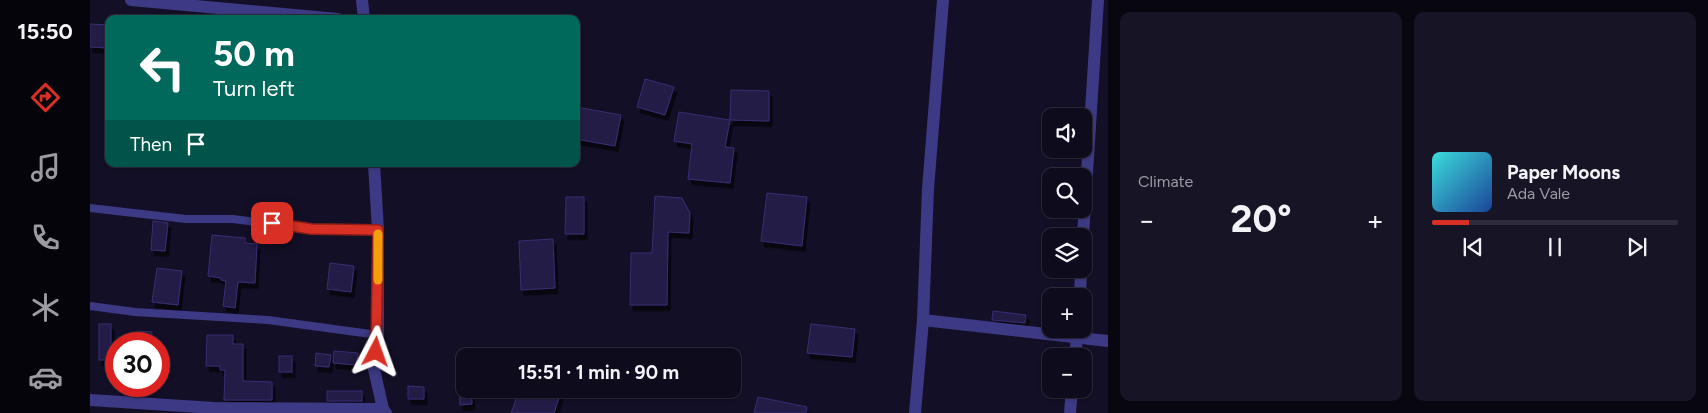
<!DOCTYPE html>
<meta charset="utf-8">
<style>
:root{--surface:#0e0b1c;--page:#171425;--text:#f1f3f6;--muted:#9b9ba3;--line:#2e2b3b;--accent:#d93025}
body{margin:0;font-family:Figtree,sans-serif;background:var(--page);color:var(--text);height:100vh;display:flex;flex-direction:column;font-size:19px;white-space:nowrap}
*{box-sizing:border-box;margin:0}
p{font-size:16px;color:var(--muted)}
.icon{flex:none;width:28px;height:28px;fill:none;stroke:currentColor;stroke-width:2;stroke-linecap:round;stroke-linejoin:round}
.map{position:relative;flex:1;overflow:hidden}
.details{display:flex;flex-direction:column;gap:12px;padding:12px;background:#08060f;width:600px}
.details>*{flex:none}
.top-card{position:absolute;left:15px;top:15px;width:475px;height:152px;border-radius:10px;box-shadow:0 1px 4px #0004,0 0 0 1px var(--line);background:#00695c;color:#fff;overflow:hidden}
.tools{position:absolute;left:952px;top:108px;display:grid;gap:10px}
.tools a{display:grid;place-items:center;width:50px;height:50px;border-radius:10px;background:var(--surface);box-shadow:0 1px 4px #0004,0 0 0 1px var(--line);font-size:25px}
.speed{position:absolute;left:15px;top:332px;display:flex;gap:10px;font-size:25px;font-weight:700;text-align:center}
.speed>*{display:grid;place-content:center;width:65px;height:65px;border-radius:50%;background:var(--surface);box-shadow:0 1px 4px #0004,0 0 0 1px var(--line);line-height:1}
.speed .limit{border:8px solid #d22;background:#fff;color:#111}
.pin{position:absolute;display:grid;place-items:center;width:42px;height:42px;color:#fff;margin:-21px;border-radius:10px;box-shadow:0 2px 8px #0006}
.me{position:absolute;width:55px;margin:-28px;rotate:4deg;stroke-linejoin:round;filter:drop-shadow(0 0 4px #0008)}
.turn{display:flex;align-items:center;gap:18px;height:105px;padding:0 25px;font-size:22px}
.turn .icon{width:65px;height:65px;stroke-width:2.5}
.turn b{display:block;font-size:35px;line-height:42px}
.then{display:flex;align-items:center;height:48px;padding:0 25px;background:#0003;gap:10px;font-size:19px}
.big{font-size:38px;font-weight:700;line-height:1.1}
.details .card{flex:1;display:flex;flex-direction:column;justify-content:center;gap:8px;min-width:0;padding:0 18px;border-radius:10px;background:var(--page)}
.song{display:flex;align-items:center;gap:15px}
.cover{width:60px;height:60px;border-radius:8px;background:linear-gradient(135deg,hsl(180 70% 55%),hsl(220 70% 35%))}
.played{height:5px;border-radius:2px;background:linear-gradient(90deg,var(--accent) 15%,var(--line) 15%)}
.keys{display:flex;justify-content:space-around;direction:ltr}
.heat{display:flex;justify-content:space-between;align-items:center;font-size:28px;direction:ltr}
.details .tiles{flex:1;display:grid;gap:12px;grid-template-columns:repeat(2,1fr)}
.trip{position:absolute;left:366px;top:348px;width:285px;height:50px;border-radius:10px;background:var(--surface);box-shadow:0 1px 4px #0004,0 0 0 1px var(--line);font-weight:700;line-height:50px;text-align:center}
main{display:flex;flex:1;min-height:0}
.dock{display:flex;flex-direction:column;width:90px;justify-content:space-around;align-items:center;background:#06040b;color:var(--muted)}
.dock .icon{width:35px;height:35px}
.dock .on{color:var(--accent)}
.dock b{font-size:22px;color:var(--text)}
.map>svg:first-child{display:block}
</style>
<main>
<nav class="dock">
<b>15:50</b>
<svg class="icon on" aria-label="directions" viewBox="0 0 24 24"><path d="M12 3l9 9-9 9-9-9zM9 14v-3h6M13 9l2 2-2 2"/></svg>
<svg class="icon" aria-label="music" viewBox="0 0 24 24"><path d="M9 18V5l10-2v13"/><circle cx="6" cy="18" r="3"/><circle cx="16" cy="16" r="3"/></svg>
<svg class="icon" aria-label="phone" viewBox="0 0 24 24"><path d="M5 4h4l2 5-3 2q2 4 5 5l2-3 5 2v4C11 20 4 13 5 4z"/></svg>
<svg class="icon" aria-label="climate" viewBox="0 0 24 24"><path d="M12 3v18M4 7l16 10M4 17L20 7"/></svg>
<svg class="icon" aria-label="car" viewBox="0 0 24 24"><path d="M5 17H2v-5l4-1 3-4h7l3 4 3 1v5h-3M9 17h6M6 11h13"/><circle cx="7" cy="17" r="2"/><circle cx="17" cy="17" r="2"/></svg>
</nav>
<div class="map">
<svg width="1018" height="413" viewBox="0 0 1018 413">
<defs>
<filter id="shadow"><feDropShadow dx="3" dy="5.5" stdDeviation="0" flood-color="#0009"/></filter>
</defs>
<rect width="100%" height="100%" fill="#130f26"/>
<g fill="#241b47" stroke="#3b2d73" filter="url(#shadow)">
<polygon points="0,24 19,25 19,48 0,47"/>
<polygon points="555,79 584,87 575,115 547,107"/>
<polygon points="641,90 679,91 679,121 640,120"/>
<polygon points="486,107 531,115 525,146 486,139"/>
<polygon points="589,112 640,120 635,147 644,148 640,183 598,179 602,144 584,141"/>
<polygon points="677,193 717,197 712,246 671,241"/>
<polygon points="565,196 592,198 600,213 599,233 578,232 577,305 540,305 541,253 562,253"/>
<polygon points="476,197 494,197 494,234 475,234"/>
<polygon points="63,221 78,223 75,251 61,250"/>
<polygon points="122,235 155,238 155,243 167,244 165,283 148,282 145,308 133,306 136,281 131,280 131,278 118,276"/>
<polygon points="463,239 465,288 431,290 429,241"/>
<polygon points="240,263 264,266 261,292 237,289"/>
<polygon points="67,268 92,271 88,305 62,302"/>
<polygon points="903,311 936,315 935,323 902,320"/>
<rect x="9" y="324" width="12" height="36"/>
<polygon points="721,324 765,329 762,357 717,353"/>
<polygon points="47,331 62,332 61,344 46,344"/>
<polygon points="117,335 143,335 143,344 153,344 153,381 182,382 182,400 134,400 135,370 130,370 130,366 116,366"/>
<polygon points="244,351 268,353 266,365 243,363"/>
<polygon points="226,353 241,355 239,367 225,366"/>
<rect x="189" y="356" width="13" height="16"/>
<polygon points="318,386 334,387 334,399 318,399"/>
<polygon points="369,389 381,389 382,404 370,405"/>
<polygon points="430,389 472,389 464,413 421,413"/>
<rect x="237" y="391" width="35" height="10"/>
<polygon points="668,397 717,407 716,413 664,413"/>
</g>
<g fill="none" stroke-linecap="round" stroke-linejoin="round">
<g stroke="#3d3a85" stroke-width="8">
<polyline points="0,208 96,219 143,219 221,229 288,230"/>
<polyline points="0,306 45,312 178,320 288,335"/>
</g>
<g stroke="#3d3a85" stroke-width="12">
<polyline points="41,0 248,19"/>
<polyline points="272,0 274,19"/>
<polyline points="284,164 288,230 288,335 284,369 293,409 296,413"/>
<polyline points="993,236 1008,0"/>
<polyline points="990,296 991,269"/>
<polyline points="833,320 1018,341"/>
<polyline points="985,356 988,329"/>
<polyline points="0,400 124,408 293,409"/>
<polyline points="825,413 833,320 838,189 853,0"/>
<polyline points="980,413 982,389"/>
</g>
</g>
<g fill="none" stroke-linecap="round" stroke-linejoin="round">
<g stroke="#8d1f18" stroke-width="12">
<polyline id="route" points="182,223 221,229 288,230 286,352"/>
</g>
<use href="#route" stroke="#d93025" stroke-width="9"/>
<polyline stroke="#f59e0b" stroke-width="9" points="288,234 288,280"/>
</g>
</svg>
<div class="tools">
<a><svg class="icon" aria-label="sound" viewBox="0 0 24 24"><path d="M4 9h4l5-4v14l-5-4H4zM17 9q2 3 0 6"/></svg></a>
<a><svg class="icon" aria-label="search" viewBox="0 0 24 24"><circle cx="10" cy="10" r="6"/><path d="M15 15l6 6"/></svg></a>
<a><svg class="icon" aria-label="layers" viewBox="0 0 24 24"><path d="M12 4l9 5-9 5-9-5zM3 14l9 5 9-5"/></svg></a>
<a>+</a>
<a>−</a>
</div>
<div class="speed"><div class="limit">30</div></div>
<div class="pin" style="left:182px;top:223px;background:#d93025"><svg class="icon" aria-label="arrive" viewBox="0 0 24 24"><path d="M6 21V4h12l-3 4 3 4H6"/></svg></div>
<svg class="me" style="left:286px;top:352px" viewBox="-20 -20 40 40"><path d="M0-17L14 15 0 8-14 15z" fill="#d93025" stroke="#fff" stroke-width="4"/></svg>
<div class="trip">15:51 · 1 min · 90 m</div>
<div class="top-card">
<div class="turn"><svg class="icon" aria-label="left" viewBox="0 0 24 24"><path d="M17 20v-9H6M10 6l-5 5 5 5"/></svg><div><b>50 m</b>Turn left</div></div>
<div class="then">Then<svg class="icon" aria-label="arrive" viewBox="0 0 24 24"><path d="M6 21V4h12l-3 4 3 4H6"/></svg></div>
</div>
</div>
<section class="details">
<div class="tiles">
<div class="card"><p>Climate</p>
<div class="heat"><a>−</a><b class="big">20°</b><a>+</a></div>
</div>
<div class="card">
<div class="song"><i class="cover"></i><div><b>Paper Moons</b><p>Ada Vale</p></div></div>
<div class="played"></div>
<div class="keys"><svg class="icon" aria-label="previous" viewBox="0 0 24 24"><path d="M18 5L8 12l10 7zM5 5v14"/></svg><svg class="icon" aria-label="pause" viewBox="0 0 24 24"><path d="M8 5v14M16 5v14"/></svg><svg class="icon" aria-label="next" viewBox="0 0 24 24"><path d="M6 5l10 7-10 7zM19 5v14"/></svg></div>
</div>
</div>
</section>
</main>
